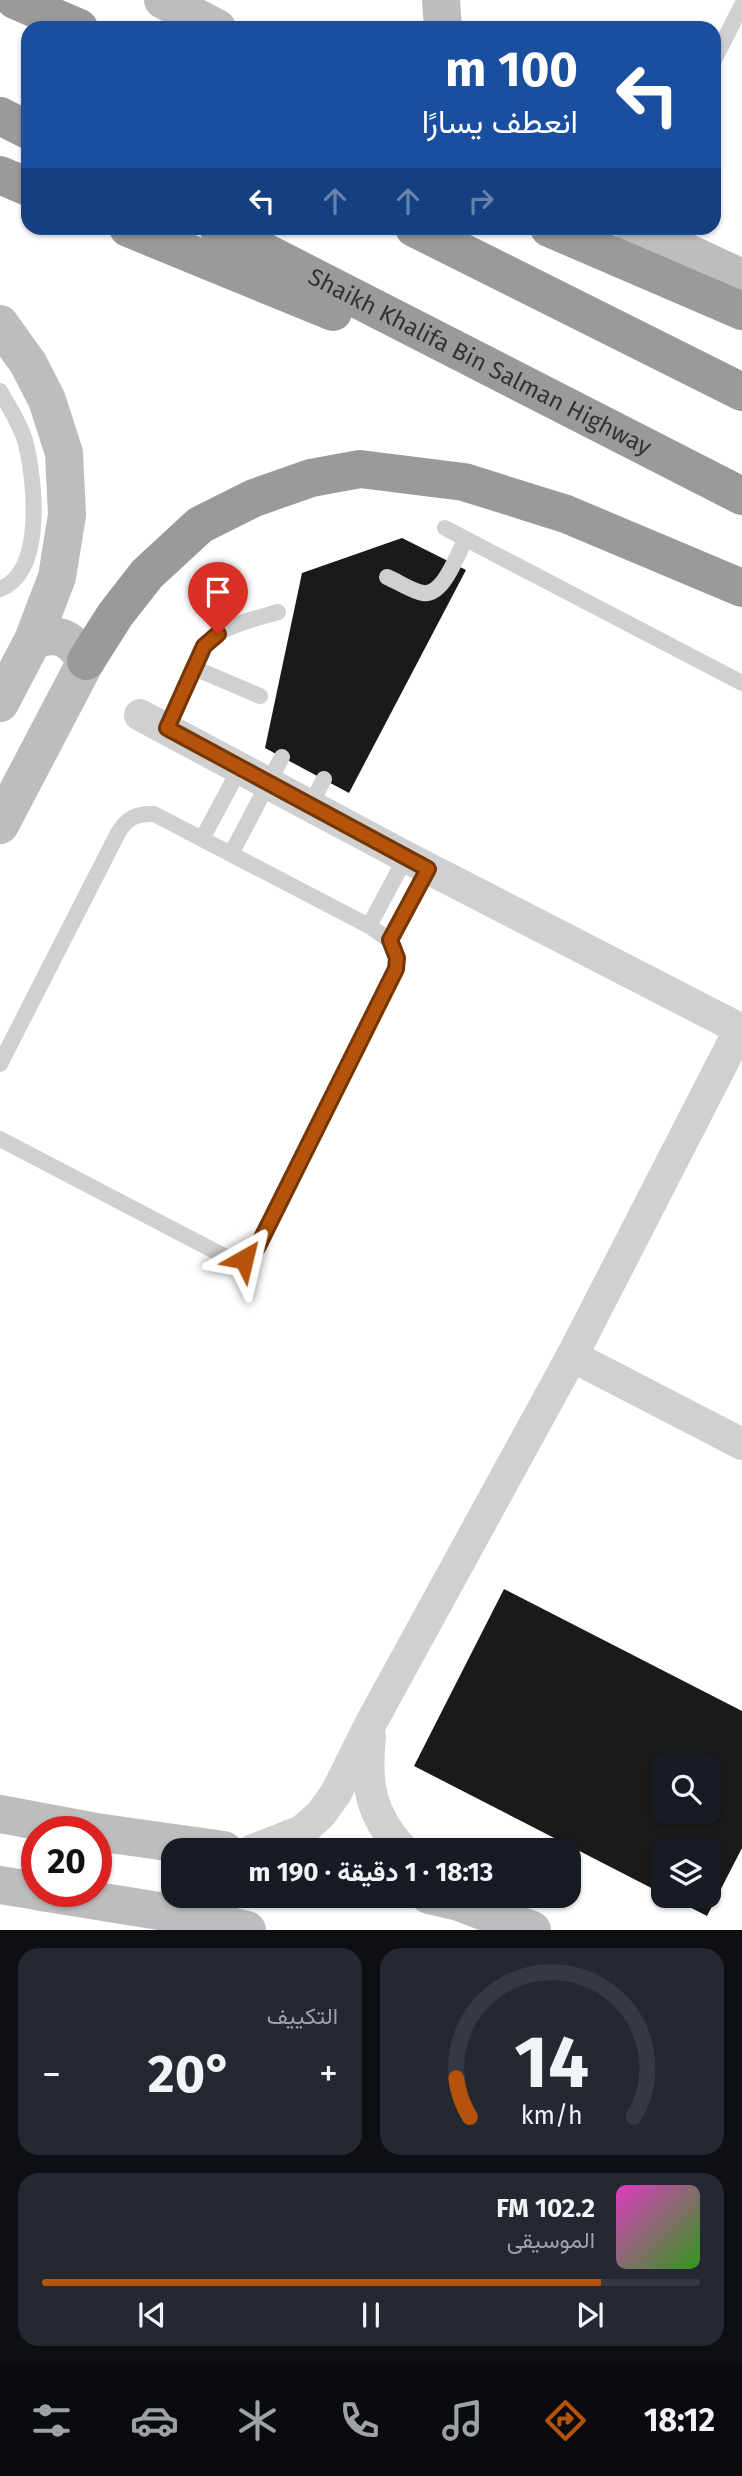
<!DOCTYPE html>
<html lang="ar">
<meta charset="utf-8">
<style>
:root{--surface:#171b24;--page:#242831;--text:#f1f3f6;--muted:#9ea1a6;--line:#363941;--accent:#b45309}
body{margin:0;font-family:"Fira Sans",Vazirmatn,sans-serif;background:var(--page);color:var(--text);direction:rtl;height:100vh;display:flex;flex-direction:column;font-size:26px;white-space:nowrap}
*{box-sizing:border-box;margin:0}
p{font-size:23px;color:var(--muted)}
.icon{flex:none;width:38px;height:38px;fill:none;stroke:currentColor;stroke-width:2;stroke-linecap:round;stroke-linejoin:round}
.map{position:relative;height:1930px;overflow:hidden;direction:ltr}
.sheet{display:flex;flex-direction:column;gap:18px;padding:18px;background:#0d0f14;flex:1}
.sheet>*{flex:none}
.banner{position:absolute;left:21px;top:21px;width:700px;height:214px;border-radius:21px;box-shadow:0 2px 5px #0004;direction:rtl;background:#1a4fa0;color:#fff;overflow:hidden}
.tools{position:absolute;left:651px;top:1754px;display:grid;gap:14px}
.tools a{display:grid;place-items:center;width:70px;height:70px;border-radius:14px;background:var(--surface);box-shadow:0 2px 5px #0004;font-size:35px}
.speed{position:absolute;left:21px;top:1816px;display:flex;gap:14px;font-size:35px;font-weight:700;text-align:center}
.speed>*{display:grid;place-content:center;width:91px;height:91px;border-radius:50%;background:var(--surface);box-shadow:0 2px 5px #0004;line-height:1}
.speed .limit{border:10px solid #d22;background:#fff;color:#111}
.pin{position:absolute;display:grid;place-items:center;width:60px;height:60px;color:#fff;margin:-72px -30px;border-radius:50% 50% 50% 0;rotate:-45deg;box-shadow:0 0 7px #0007}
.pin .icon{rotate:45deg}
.me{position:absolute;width:77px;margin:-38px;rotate:37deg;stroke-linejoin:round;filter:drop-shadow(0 0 5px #0008)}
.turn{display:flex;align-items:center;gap:24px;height:147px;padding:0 28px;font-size:32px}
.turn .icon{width:91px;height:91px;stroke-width:2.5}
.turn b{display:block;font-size:49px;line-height:60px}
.lanes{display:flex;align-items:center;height:66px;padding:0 28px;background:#0003;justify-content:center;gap:35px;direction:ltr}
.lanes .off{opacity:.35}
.big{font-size:52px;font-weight:700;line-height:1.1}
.sheet .card{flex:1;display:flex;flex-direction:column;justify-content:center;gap:10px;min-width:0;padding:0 24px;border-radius:21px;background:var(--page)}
.sheet .dial{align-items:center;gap:0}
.dial svg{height:182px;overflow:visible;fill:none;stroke:var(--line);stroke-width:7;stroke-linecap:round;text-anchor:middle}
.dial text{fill:var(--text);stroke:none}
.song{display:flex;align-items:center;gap:21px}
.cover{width:84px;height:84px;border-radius:10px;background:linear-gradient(135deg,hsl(310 70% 55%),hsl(110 70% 35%))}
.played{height:7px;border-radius:4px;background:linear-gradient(90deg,var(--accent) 85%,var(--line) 85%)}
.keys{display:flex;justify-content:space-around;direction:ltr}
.heat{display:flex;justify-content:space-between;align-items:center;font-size:38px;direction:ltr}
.sheet .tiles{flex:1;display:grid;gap:18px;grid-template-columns:1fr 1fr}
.card:last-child{grid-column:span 2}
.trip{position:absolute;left:161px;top:1838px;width:420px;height:70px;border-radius:21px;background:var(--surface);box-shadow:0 2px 5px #0004;font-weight:700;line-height:70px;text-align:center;direction:rtl}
.tab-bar{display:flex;height:112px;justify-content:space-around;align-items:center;background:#090b0e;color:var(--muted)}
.tab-bar .icon{width:49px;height:49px}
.tab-bar .active{color:var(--accent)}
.tab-bar b{font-size:32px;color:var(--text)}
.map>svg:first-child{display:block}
</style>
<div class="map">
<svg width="742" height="1930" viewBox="0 0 742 1930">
<rect width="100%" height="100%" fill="#fff"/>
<g fill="#1a1a1a" fill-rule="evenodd">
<polygon points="402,538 466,570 349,793 265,748 302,573"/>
<path d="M 504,1589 L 742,1711 L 742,1848 L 707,1916 L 666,1895 L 709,1895 L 709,1850 L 663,1850 L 663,1894 L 414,1766 ZM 663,1766 L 709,1766 L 709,1811 L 663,1811 Z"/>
</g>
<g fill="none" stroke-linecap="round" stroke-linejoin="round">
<g stroke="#d0d0d0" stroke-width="16">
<polyline points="714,60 742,5"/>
<path d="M 0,391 C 9,407 22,427 26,444 C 35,482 45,572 0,589"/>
<polyline points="445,528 742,683"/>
<path d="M 387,577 C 399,582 411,591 423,593 C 444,596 457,554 466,539"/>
<polyline points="194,668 260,696"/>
<path d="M 167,728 C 175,709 197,651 211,639 C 225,625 259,618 278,612"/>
<polyline points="310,806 324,779"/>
<polyline points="202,839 240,768"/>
<polyline points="231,854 282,757"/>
<polyline points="369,926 406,857"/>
<polyline points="390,940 428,869"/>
<path d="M 0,1064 L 118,833 C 127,818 137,813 154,814 L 369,926 C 388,939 399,942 396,969 L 258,1246 C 249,1259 239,1262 224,1256 L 0,1139"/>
</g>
<g stroke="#d0d0d0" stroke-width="32">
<polyline points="140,715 406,857 742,1030"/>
<polyline points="572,1356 742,1444"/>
<path d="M 370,1737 C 365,1783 370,1815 403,1850"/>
<polyline points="253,1850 302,1831 321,1814 336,1793 372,1721 572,1356 740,1029"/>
</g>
<g stroke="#bdbdbd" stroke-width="38">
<polyline points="163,0 217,28"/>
<polyline points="441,0 443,28"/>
<polyline points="634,228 742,278"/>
<polyline points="0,324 28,363 47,400 64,453 67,515 57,577 33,640 0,703"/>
<path d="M 0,825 L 86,661 C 71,638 59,631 33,640"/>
<polyline points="0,1814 96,1832"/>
<polyline points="96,1832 224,1850"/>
<polyline points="0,1885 37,1891"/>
<polyline points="41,1892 178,1914 247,1930"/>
<polyline points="429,1895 459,1902 532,1930"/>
</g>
<g stroke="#9a9a9a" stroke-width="38">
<polyline points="15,0 79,28"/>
<polyline points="0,116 28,130"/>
<polyline points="0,175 28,187"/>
<polyline points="128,228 333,312"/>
<path id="s1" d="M 218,228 L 742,496"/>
<polyline points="414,228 742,392"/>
<polyline points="549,228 742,311"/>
<polyline points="86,661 115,615 147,574 200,525 254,498 311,478 360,469 464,482 566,514 742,588"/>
</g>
</g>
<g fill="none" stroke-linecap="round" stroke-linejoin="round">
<g stroke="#753606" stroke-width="18">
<polyline id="route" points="218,634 204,646 167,728 428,869 390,940 397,958 396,969 258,1246 252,1254 244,1259"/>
</g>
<use href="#route" stroke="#b45309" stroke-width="12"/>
</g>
<g text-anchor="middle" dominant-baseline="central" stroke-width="7" stroke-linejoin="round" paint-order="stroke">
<g font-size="24" fill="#333" stroke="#fff">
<text stroke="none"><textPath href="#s1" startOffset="294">Shaikh Khalifa Bin Salman Highway</textPath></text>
</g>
</g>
</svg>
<div class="tools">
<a><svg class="icon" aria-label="search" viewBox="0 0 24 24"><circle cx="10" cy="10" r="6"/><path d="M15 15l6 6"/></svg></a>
<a><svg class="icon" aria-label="layers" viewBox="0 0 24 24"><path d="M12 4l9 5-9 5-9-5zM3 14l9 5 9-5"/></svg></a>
</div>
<div class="speed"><div class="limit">20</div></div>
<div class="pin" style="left:218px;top:634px;background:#d93025"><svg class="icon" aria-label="arrive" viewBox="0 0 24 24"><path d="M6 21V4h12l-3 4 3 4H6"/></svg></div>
<svg class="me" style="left:244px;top:1259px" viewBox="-20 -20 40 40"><path d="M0-17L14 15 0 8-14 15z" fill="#b45309" stroke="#fff" stroke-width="4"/></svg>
<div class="trip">18:13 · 1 دقيقة · 190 m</div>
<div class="banner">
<div class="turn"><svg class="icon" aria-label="left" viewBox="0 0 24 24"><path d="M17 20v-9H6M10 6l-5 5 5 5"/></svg><div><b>100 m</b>انعطف يسارًا</div></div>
<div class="lanes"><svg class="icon" aria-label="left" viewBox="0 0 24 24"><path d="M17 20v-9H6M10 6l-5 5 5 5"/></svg><svg class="icon off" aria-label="ahead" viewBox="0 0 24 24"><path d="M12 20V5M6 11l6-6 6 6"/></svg><svg class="icon off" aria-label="ahead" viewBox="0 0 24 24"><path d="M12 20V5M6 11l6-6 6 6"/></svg><svg class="icon off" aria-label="right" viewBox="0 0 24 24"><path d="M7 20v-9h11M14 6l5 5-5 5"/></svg></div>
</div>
</div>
<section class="sheet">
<div class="tiles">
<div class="card dial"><svg viewBox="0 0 100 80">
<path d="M14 69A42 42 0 1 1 86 69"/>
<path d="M14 69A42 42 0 0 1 8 52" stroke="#b45309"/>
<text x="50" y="56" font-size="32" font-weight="700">14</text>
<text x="50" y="72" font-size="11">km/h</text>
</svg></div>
<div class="card"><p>التكييف</p>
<div class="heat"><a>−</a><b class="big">20°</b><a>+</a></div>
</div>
<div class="card">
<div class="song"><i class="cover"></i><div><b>102.2 FM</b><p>الموسيقى</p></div></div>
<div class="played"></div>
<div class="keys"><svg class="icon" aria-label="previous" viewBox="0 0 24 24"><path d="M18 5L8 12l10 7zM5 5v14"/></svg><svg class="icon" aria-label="pause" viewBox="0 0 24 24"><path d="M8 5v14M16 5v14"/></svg><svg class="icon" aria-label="next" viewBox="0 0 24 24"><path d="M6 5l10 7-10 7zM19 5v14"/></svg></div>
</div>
</div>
</section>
<nav class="tab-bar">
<b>18:12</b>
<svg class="icon active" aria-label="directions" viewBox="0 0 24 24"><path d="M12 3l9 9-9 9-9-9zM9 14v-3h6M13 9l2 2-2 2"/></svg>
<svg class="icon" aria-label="music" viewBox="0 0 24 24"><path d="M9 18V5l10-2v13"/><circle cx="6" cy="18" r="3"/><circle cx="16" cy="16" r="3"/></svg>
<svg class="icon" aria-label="phone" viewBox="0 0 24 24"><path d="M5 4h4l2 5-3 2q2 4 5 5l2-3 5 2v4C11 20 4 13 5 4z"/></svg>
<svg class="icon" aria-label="climate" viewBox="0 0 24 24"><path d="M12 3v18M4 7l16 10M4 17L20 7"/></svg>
<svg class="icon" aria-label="car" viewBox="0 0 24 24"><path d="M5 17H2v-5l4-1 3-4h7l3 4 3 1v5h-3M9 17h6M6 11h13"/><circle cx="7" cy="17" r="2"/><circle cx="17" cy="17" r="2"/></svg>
<svg class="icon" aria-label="filters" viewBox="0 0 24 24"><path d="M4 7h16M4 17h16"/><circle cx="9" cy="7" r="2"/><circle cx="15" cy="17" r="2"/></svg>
</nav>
